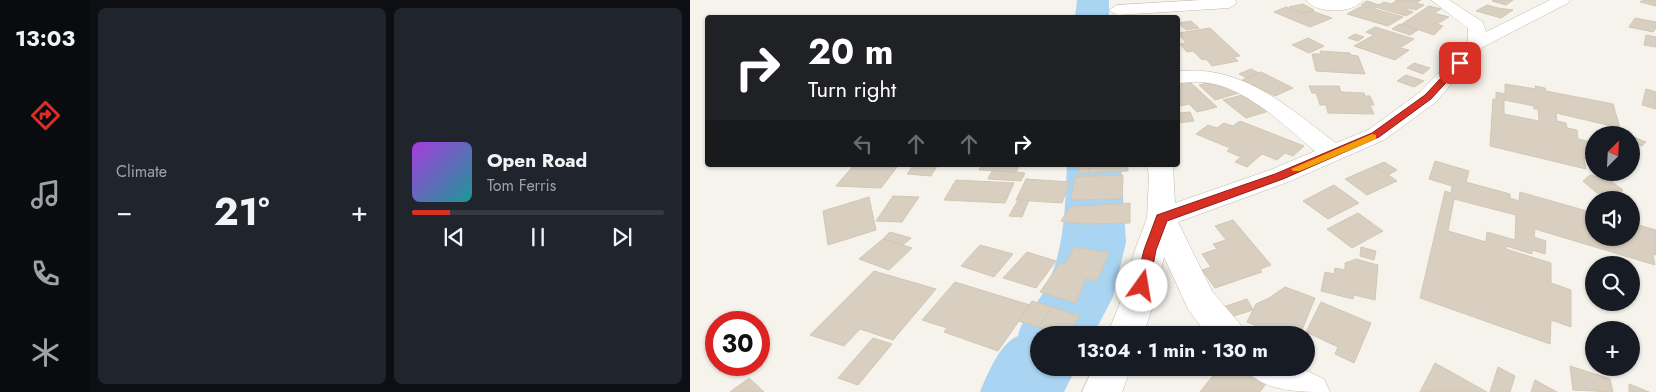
<!DOCTYPE html>
<meta charset="utf-8">
<style>
:root{--surface:#171b24;--page:#20242c;--text:#f1f3f6;--muted:#9ea1a6;--line:#363941;--accent:#d93025}
body{margin:0;font-family:Jost,sans-serif;background:var(--page);color:var(--text);height:100vh;display:flex;flex-direction:column;font-size:19px;white-space:nowrap}
*{box-sizing:border-box;margin:0}
p{font-size:16px;color:var(--muted)}
.icon{flex:none;width:28px;height:28px;fill:none;stroke:currentColor;stroke-width:2;stroke-linecap:round;stroke-linejoin:round}
.map{position:relative;flex:1;overflow:hidden}
.panel{display:flex;flex-direction:column;gap:8px;padding:8px;background:#0d0f14;width:600px}
.panel>*{flex:none}
.guide{position:absolute;left:15px;top:15px;width:475px;height:152px;border-radius:5px;box-shadow:0 1px 4px #0004;background:#202124;color:#fff;overflow:hidden}
.needle{width:32px;rotate:24deg}
.buttons{position:absolute;left:895px;top:126px;display:grid;gap:10px}
.buttons a{display:grid;place-items:center;width:55px;height:55px;border-radius:50%;background:var(--surface);box-shadow:0 1px 4px #0004;font-size:25px}
.speed{position:absolute;left:15px;top:311px;display:flex;gap:10px;font-size:25px;font-weight:700;text-align:center}
.speed>*{display:grid;place-content:center;width:65px;height:65px;border-radius:50%;background:var(--surface);box-shadow:0 1px 4px #0004;line-height:1}
.speed .limit{border:8px solid #d22;background:#fff;color:#111}
.pin{position:absolute;display:grid;place-items:center;width:42px;height:42px;color:#fff;margin:-21px;border-radius:10px;box-shadow:0 2px 8px #0006}
.me{position:absolute;width:55px;margin:-28px;rotate:13deg;stroke-linejoin:round;filter:drop-shadow(0 0 4px #0008)}
.turn{display:flex;align-items:center;gap:18px;height:105px;padding:0 20px;font-size:22px}
.turn .icon{width:65px;height:65px;stroke-width:2.5}
.turn b{display:block;font-size:35px;line-height:42px}
.lanes{display:flex;align-items:center;height:48px;padding:0 20px;background:#0003;justify-content:center;gap:25px;direction:ltr}
.lanes .off{opacity:.35}
.big{font-size:38px;font-weight:700;line-height:1.1}
.panel .tile{flex:1;display:flex;flex-direction:column;justify-content:center;gap:8px;min-width:0;padding:0 18px;border-radius:8px;background:var(--page)}
.song{display:flex;align-items:center;gap:15px}
.cover{width:60px;height:60px;border-radius:8px;background:linear-gradient(135deg,hsl(280 70% 55%),hsl(180 70% 35%))}
.played{height:5px;border-radius:2px;background:linear-gradient(90deg,var(--accent) 15%,var(--line) 15%)}
.keys{display:flex;justify-content:space-around;direction:ltr}
.heat{display:flex;justify-content:space-between;align-items:center;font-size:28px;direction:ltr}
.panel .tiles{flex:1;display:grid;gap:8px;grid-template-columns:repeat(2,1fr)}
.trip{position:absolute;left:340px;top:326px;width:285px;height:50px;border-radius:25px;background:var(--surface);box-shadow:0 1px 4px #0004;font-weight:700;line-height:50px;text-align:center}
main{display:flex;flex:1;min-height:0}
.tab-bar{display:flex;flex-direction:column;width:90px;justify-content:space-around;align-items:center;background:#090b0e;color:var(--muted)}
.tab-bar .icon{width:35px;height:35px}
.tab-bar .selected{color:var(--accent)}
.tab-bar b{font-size:22px;color:var(--text)}
.map>svg:first-child{display:block}
</style>
<main>
<nav class="tab-bar">
<b>13:03</b>
<svg class="icon selected" aria-label="directions" viewBox="0 0 24 24"><path d="M12 3l9 9-9 9-9-9zM9 14v-3h6M13 9l2 2-2 2"/></svg>
<svg class="icon" aria-label="music" viewBox="0 0 24 24"><path d="M9 18V5l10-2v13"/><circle cx="6" cy="18" r="3"/><circle cx="16" cy="16" r="3"/></svg>
<svg class="icon" aria-label="phone" viewBox="0 0 24 24"><path d="M5 4h4l2 5-3 2q2 4 5 5l2-3 5 2v4C11 20 4 13 5 4z"/></svg>
<svg class="icon" aria-label="climate" viewBox="0 0 24 24"><path d="M12 3v18M4 7l16 10M4 17L20 7"/></svg>
</nav>
<section class="panel">
<div class="tiles">
<div class="tile"><p>Climate</p>
<div class="heat"><a>−</a><b class="big">21°</b><a>+</a></div>
</div>
<div class="tile">
<div class="song"><i class="cover"></i><div><b>Open Road</b><p>Tom Ferris</p></div></div>
<div class="played"></div>
<div class="keys"><svg class="icon" aria-label="previous" viewBox="0 0 24 24"><path d="M18 5L8 12l10 7zM5 5v14"/></svg><svg class="icon" aria-label="pause" viewBox="0 0 24 24"><path d="M8 5v14M16 5v14"/></svg><svg class="icon" aria-label="next" viewBox="0 0 24 24"><path d="M6 5l10 7-10 7zM19 5v14"/></svg></div>
</div>
</div>
</section>
<div class="map">
<svg width="966" height="392" viewBox="0 0 966 392">
<rect width="100%" height="100%" fill="#f6f3ec"/>
<g fill="none" stroke-linecap="round" stroke-linejoin="round">
<g fill="#a9d4f2" fill-rule="evenodd">
<polygon points="387,0 419,0 419,18 385,18"/>
<path d="M 377,165 L 431,165 L 436,242 L 423,297 L 403,335 L 349,335 L 349,368 L 386,368 L 374,392 L 290,392 C 297,375 310,343 328,336 C 332,317 349,303 357,286 C 375,247 375,207 377,165 Z"/>
</g>
</g>
<g fill="#d8cfc1" stroke="#d3c7b4" fill-rule="evenodd">
<polygon points="705,0 731,0 726,3 734,5 726,10 718,8 715,9 723,12 716,16 685,7 694,2 701,4 707,1"/>
<polygon points="804,0 823,0 816,5 802,1"/>
<polygon points="953,0 966,0 966,6 950,2"/>
<polygon points="677,1 689,5 684,9 671,5"/>
<polygon points="613,4 624,10 612,13 599,7"/>
<polygon points="797,5 808,8 823,10 811,18 786,11"/>
<polygon points="739,6 751,9 744,13 759,17 747,24 753,26 744,35 712,24"/>
<polygon points="596,7 612,13 622,11 642,18 620,27 584,12"/>
<polygon points="670,7 678,7 713,17 698,26 657,14"/>
<polygon points="945,18 966,22 966,28 963,32 939,27"/>
<polygon points="501,21 509,28 496,30 488,23"/>
<polygon points="710,24 728,30 720,35 702,29"/>
<polygon points="685,27 724,39 710,48 719,50 705,60 664,46 684,35 676,32"/>
<polygon points="520,28 550,56 544,57 548,61 522,66 516,59 512,60 503,51 497,52 490,44 496,43 488,33"/>
<polygon points="665,34 674,37 668,41 658,38"/>
<polygon points="956,35 966,37 966,47 954,45"/>
<polygon points="618,38 634,46 619,53 602,45"/>
<polygon points="630,51 660,53 661,55 668,56 675,74 626,71 622,54 631,54"/>
<polygon points="724,63 740,68 733,74 717,68"/>
<polygon points="561,69 569,73 557,78 549,74"/>
<polygon points="571,72 603,88 585,96 552,80"/>
<polygon points="716,75 734,81 724,87 707,81"/>
<polygon points="499,81 527,107 507,112 499,104 490,106 488,103 488,84"/>
<polygon points="526,81 532,87 540,85 549,93 525,100 509,85"/>
<path d="M 815,84 L 846,89 L 845,86 L 855,88 L 856,91 L 923,104 L 930,128 L 866,113 L 867,121 L 876,123 L 877,128 L 887,130 L 888,139 L 902,142 L 904,160 L 894,158 L 896,169 L 800,146 L 803,99 L 806,99 L 806,92 L 815,94 ZM 814,100 L 844,106 L 844,109 L 848,109 L 849,121 L 814,114 Z"/>
<polygon points="619,86 649,86 651,92 674,93 675,96 680,96 684,105 680,105 684,114 638,113 636,105 630,105 626,93 622,93"/>
<polygon points="956,89 966,92 966,109 952,105"/>
<polygon points="556,94 579,111 556,118 533,100"/>
<polygon points="500,112 504,121 488,123 488,113"/>
<polygon points="550,121 614,146 603,156 595,153 587,160 572,154 557,167 545,162 551,157 537,151 540,148 506,134 518,125 527,128 534,123 543,126"/>
<polygon points="941,136 956,142 952,146 941,142"/>
<path d="M 745,161 L 779,171 L 776,182 L 820,194 L 820,198 L 829,201 L 830,192 L 904,213 L 904,238 L 941,238 L 941,223 L 966,230 L 966,255 L 963,254 L 965,265 L 845,229 L 844,237 L 856,241 L 855,254 L 842,250 L 842,254 L 816,246 L 816,249 L 861,263 L 861,283 L 881,290 L 881,327 L 861,320 L 860,344 L 730,298 L 755,191 L 761,193 L 762,186 L 739,179 ZM 764,199 L 826,215 L 825,240 L 797,232 L 796,242 L 758,231 Z"/>
<polygon points="694,162 707,170 698,175 685,166"/>
<polygon points="164,165 167,165 207,167 191,188 146,186"/>
<polygon points="292,165 330,165 326,172 289,170"/>
<polygon points="389,165 399,165 398,173 388,174"/>
<polygon points="399,165 438,165 438,171 398,173"/>
<polygon points="223,166 247,166 241,176 217,174"/>
<polygon points="685,166 707,181 677,195 655,179"/>
<polygon points="302,171 326,172 335,173 331,181 298,179"/>
<polygon points="433,175 432,199 381,200 385,177"/>
<polygon points="900,175 918,179 933,190 925,197 907,193 893,181"/>
<polygon points="336,179 380,182 372,203 326,200"/>
<polygon points="266,180 324,183 315,203 254,200"/>
<polygon points="644,185 669,203 638,219 613,201"/>
<polygon points="203,196 229,197 212,222 186,221"/>
<polygon points="179,197 186,230 138,245 133,211"/>
<polygon points="328,200 339,200 332,217 319,216"/>
<polygon points="440,203 440,223 394,224 371,221 380,207"/>
<polygon points="668,213 693,231 662,248 637,229"/>
<polygon points="543,220 581,265 570,269 572,272 525,288 512,270 521,267 512,254 527,249 523,244 536,240 525,226"/>
<polygon points="200,232 221,238 213,245 193,239"/>
<polygon points="193,239 222,248 199,270 169,259"/>
<polygon points="290,245 323,254 304,277 271,266"/>
<polygon points="384,247 419,253 407,281 396,279 386,303 350,292 370,263 375,264"/>
<polygon points="671,247 686,251 684,260 670,256"/>
<polygon points="337,252 366,261 346,288 313,278"/>
<polygon points="666,259 688,265 685,300 664,295 663,299 631,291 635,272 644,274 645,268 655,270 655,263"/>
<polygon points="184,271 246,289 203,340 170,329 154,346 120,335"/>
<polygon points="265,282 340,305 308,351 254,332 257,328 232,320"/>
<polygon points="595,287 625,298 610,335 588,335 557,322 566,304 579,298"/>
<polygon points="557,299 563,310 540,317 533,307"/>
<polygon points="342,301 362,307 349,327 328,321"/>
<polygon points="631,302 681,323 664,363 645,354 648,347 616,332"/>
<polygon points="362,307 390,316 378,335 349,327"/>
<polygon points="183,338 202,344 168,385 148,378"/>
<polygon points="745,363 797,392 730,392"/>
<polygon points="880,366 920,379 923,392 883,390"/>
<polygon points="808,367 825,376 820,392 800,392"/>
<polygon points="529,368 547,368 575,385 570,392 510,392"/>
<polygon points="59,378 74,392 40,392"/>
<polygon points="845,380 867,392 841,392"/>
<polygon points="939,384 959,392 939,392"/>
</g>
<g fill="none" stroke-linecap="round" stroke-linejoin="round">
<g stroke="#c2bbae" stroke-width="1">
<g id="minor">
<polygon points="511,0 545,0 547,3 539,8 427,15 419,10 427,5"/>
<path d="M 616,0 L 673,0 C 663,14 626,14 616,0 Z"/>
<path d="M 741,0 L 759,0 L 793,22 L 796,32 L 860,0 L 880,0 L 878,3 L 793,47 L 746,102 L 694,140 L 598,182 L 488,222 L 522,291 L 550,324 L 555,335 L 517,335 L 498,309 L 474,257 L 464,303 L 453,335 L 417,335 L 430,303 L 445,250 L 457,218 L 459,177 L 457,165 L 483,165 L 485,203 L 580,170 L 625,151 C 593,125 555,85 511,82 C 503,81 495,83 488,83 L 488,71 C 554,65 596,106 646,143 L 678,130 L 730,92 L 778,42 L 778,28 Z"/>
<polygon points="403,368 441,368 432,392 392,392"/>
<path d="M 556,368 L 611,368 L 634,379 L 640,392 C 610,392 571,392 556,368 Z"/>
</g>
</g>
<use href="#minor" fill="#fff" fill-rule="evenodd"/>
</g>
<polygon fill="#d93025" stroke="#8d1f18" points="767,61 774,63 741,99 689,137 593,179 477,221 466,250 459,286 457,289 447,289 445,286 454,250 467,215 585,174 682,133 735,95"/>
<polygon fill="#f59e0b" points="682,134 686,135 686,139 610,171 603,171 601,169"/>
</svg>
<div class="buttons">
<a><svg class="needle" viewBox="-14 -14 28 28"><path d="M0-13l5 13h-10z" fill="#e53935"/><path d="M0 13l5-13h-10z" fill="#9ea1a6"/></svg></a>
<a><svg class="icon" aria-label="sound" viewBox="0 0 24 24"><path d="M4 9h4l5-4v14l-5-4H4zM17 9q2 3 0 6"/></svg></a>
<a><svg class="icon" aria-label="search" viewBox="0 0 24 24"><circle cx="10" cy="10" r="6"/><path d="M15 15l6 6"/></svg></a>
<a>+</a>
</div>
<div class="speed"><div class="limit">30</div></div>
<div class="pin" style="left:770px;top:63px;background:#d93025"><svg class="icon" aria-label="arrive" viewBox="0 0 24 24"><path d="M6 21V4h12l-3 4 3 4H6"/></svg></div>
<svg class="me" style="left:452px;top:286px" viewBox="-20 -20 40 40"><circle r="19" fill="#fff"/><path d="M0-13L10 11 0 6-10 11z" fill="#d93025"/></svg>
<div class="trip">13:04 · 1 min · 130 m</div>
<div class="guide">
<div class="turn"><svg class="icon" aria-label="right" viewBox="0 0 24 24"><path d="M7 20v-9h11M14 6l5 5-5 5"/></svg><div><b>20 m</b>Turn right</div></div>
<div class="lanes"><svg class="icon off" aria-label="left" viewBox="0 0 24 24"><path d="M17 20v-9H6M10 6l-5 5 5 5"/></svg><svg class="icon off" aria-label="ahead" viewBox="0 0 24 24"><path d="M12 20V5M6 11l6-6 6 6"/></svg><svg class="icon off" aria-label="ahead" viewBox="0 0 24 24"><path d="M12 20V5M6 11l6-6 6 6"/></svg><svg class="icon" aria-label="right" viewBox="0 0 24 24"><path d="M7 20v-9h11M14 6l5 5-5 5"/></svg></div>
</div>
</div>
</main>
